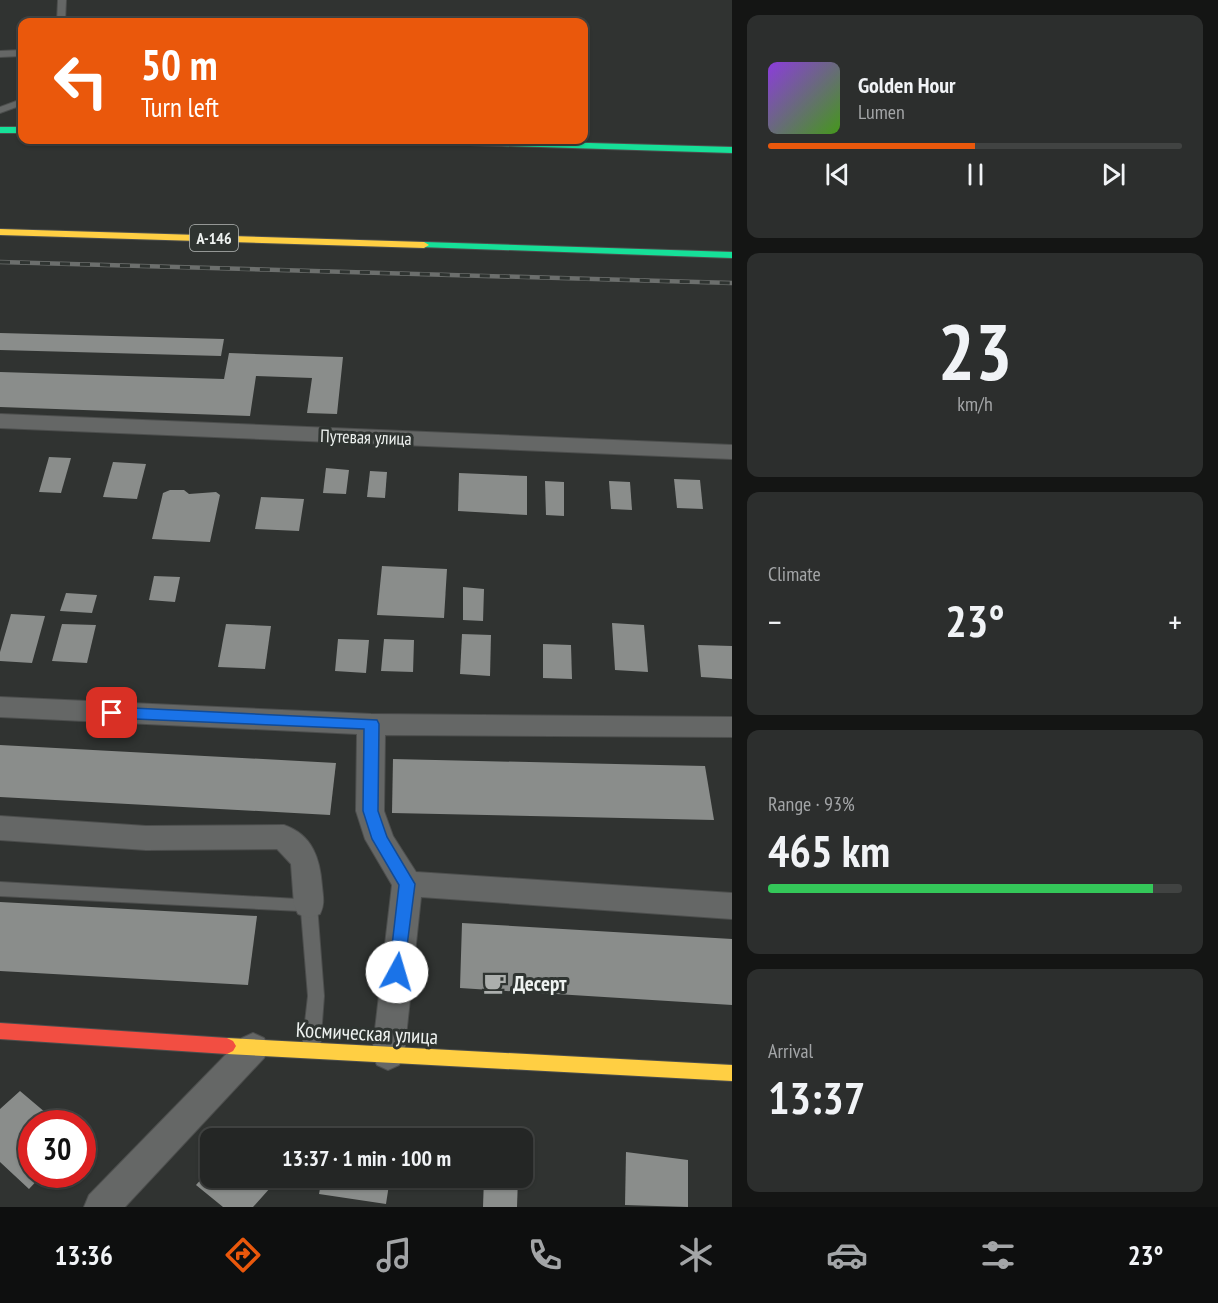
<!DOCTYPE html>
<meta charset="utf-8">
<style>
:root{--surface:#242625;--page:#2c2e2d;--text:#f1f3f6;--muted:#a3a5a7;--line:#414342;--accent:#ea580c}
body{margin:0;font-family:"PT Sans Narrow",sans-serif;background:var(--page);color:var(--text);height:100vh;display:flex;flex-direction:column;font-size:22px;white-space:nowrap}
*{box-sizing:border-box;margin:0}
p{font-size:20px;color:var(--muted)}
.icon{flex:none;width:33px;height:33px;fill:none;stroke:currentColor;stroke-width:2;stroke-linecap:round;stroke-linejoin:round}
.map{position:relative;flex:1;overflow:hidden}
.panel{display:flex;flex-direction:column;gap:15px;padding:15px;background:#141514;width:486px}
.panel>*{flex:none}
.top-card{position:absolute;left:18px;top:18px;width:570px;height:126px;border-radius:12px;box-shadow:0 2px 4px #0004,0 0 0 2px var(--line);background:#ea580c;color:#fff;overflow:hidden}
.speed{position:absolute;left:18px;top:1110px;display:flex;gap:12px;font-size:30px;font-weight:700;text-align:center}
.speed>*{display:grid;place-content:center;width:78px;height:78px;border-radius:50%;background:var(--surface);box-shadow:0 2px 4px #0004,0 0 0 2px var(--line);line-height:1}
.speed .limit{border:9px solid #d22;background:#fff;color:#111}
.pin{position:absolute;display:grid;place-items:center;width:51px;height:51px;color:#fff;margin:-26px;border-radius:12px;box-shadow:0 3px 9px #0006}
.me{position:absolute;width:66px;margin:-33px;rotate:6deg;stroke-linejoin:round;filter:drop-shadow(0 0 4px #0008)}
.turn{display:flex;align-items:center;gap:21px;height:126px;padding:0 24px;font-size:27px}
.turn .icon{width:78px;height:78px;stroke-width:2.5}
.turn b{display:block;font-size:42px;line-height:51px}
.big{font-size:45px;font-weight:700;line-height:1.1}
.panel .card{flex:1;display:flex;flex-direction:column;justify-content:center;gap:9px;min-width:0;padding:0 21px;border-radius:12px;background:var(--page)}
.panel .dial{align-items:center;gap:0}
.dial b{font-size:78px;line-height:1}
.song{display:flex;align-items:center;gap:18px}
.cover{width:72px;height:72px;border-radius:9px;background:linear-gradient(135deg,hsl(270 70% 55%),hsl(100 70% 35%))}
.played{height:6px;border-radius:3px;background:linear-gradient(90deg,var(--accent) 50%,var(--line) 50%)}
.keys{display:flex;justify-content:space-around;direction:ltr}
.heat{display:flex;justify-content:space-between;align-items:center;font-size:33px;direction:ltr}
.charge{height:9px;border-radius:4px;background:linear-gradient(90deg,#34c759 93%,var(--line) 0)}
.trip{position:absolute;left:200px;top:1128px;width:333px;height:60px;border-radius:12px;background:var(--surface);box-shadow:0 2px 4px #0004,0 0 0 2px var(--line);font-weight:700;line-height:60px;text-align:center}
.dock{display:flex;height:96px;justify-content:space-around;align-items:center;background:#0e0f0f;color:var(--muted)}
.dock .icon{width:42px;height:42px}
.dock .current{color:var(--accent)}
.dock b{font-size:27px;color:var(--text)}
main{display:flex;flex:1;min-height:0}
.map>svg:first-child{display:block}
</style>
<main>
<div class="map">
<svg width="732" height="1207" viewBox="0 0 732 1207">
<rect width="100%" height="100%" fill="#303331"/>
<g fill="#8a8d8b">
<polygon points="0,333 224,339 221,356 0,350"/>
<polygon points="229,353 343,357 337,414 307,413 312,378 256,376 250,416 0,407 0,372 224,379"/>
<polygon points="49,457 71,458 61,493 39,492"/>
<polygon points="113,462 146,464 137,499 103,497"/>
<polygon points="326,468 349,470 346,494 323,493"/>
<polygon points="370,471 387,472 385,498 367,497"/>
<polygon points="459,473 527,476 527,515 458,511"/>
<polygon points="674,479 700,480 703,509 677,508"/>
<polygon points="545,481 564,482 564,516 546,515"/>
<polygon points="609,481 630,482 632,510 611,509"/>
<polygon points="170,490 184,490 189,494 216,492 220,495 210,542 152,539 163,493"/>
<polygon points="261,497 304,499 299,531 255,529"/>
<polygon points="382,566 447,569 444,618 377,615"/>
<polygon points="154,576 180,577 175,602 149,600"/>
<polygon points="463,587 484,589 483,621 463,620"/>
<polygon points="66,593 97,595 92,613 60,611"/>
<polygon points="11,614 45,616 32,663 0,661 0,652"/>
<polygon points="612,623 644,625 648,672 615,670"/>
<polygon points="62,624 96,625 87,663 52,661"/>
<polygon points="226,624 271,626 265,669 218,667"/>
<polygon points="462,634 491,635 490,676 460,674"/>
<polygon points="338,639 369,640 366,673 335,671"/>
<polygon points="384,639 414,640 413,672 381,671"/>
<polygon points="543,644 571,645 572,679 543,678"/>
<polygon points="698,645 732,646 732,679 701,677"/>
<polygon points="0,745 336,763 330,815 0,797"/>
<polygon points="393,759 705,766 714,820 392,813"/>
<polygon points="0,902 257,916 248,985 0,971"/>
<polygon points="462,923 732,939 732,1005 460,988"/>
<polygon points="20,1091 59,1124 32,1124 32,1174 43,1174 29,1189 0,1162 0,1109"/>
<polygon points="246,1129 258,1138 237,1138"/>
<polygon points="626,1152 688,1160 688,1207 625,1205"/>
<polygon points="210,1169 210,1178 279,1178 253,1207 223,1207 196,1185"/>
<polygon points="322,1178 390,1178 386,1204 319,1194"/>
<polygon points="484,1178 518,1178 517,1207 483,1207"/>
</g>
<g fill="none" stroke-linecap="round" stroke-linejoin="round">
<g stroke="#4c4e4d" stroke-width="2">
<g id="lane">
<polygon points="58,0 66,0 65,22 57,22"/>
<polygon points="22,50 22,56 0,57 0,51"/>
<polygon points="22,99 22,105 0,113 0,107"/>
<polygon points="0,882 315,900 317,905 324,996 320,1049 317,1054 311,1057 305,1054 302,1049 308,996 301,911 0,896"/>
</g>
</g>
<g stroke="#4c4e4d" stroke-width="2">
<g id="street">
<polygon points="0,414 732,445 732,459 0,428"/>
<polygon points="0,697 371,714 732,717 732,737 385,735 384,811 393,836 416,872 732,893 732,919 421,897 404,1055 399,1065 388,1070 377,1065 372,1055 392,885 365,839 356,811 357,734 0,717"/>
<path d="M 0,816 L 146,826 L 284,825 C 313,835 320,859 322,886 C 323,897 325,904 320,914 L 309,918 L 298,914 L 294,905 L 291,864 L 277,849 L 146,850 L 0,840 Z"/>
<polygon points="253,1033 264,1038 269,1048 264,1058 125,1207 84,1207 89,1195 242,1038"/>
</g>
</g>
<g stroke="#4c4e4d" stroke-width="2">
<g id="fast">
<rect x="0" y="127" width="22" height="6"/>
<polygon points="402,140 485,140 732,147 732,153 407,143"/>
<polygon points="424,242 732,252 732,258 420,247 420,243"/>
</g>
</g>
<g stroke="#4c4e4d" stroke-width="2">
<g id="slow">
<polygon points="0,229 424,242 429,245 424,248 0,235"/>
<polygon points="227,1038 732,1065 732,1081 227,1054 221,1051 218,1046 221,1041"/>
</g>
</g>
<g stroke="#4c4e4d" stroke-width="2">
<polygon id="jam" points="0,1023 227,1038 233,1041 236,1046 233,1051 227,1054 0,1039"/>
</g>
<use href="#lane" fill="#656766" fill-rule="evenodd"/>
<use href="#street" fill="#656766" fill-rule="evenodd"/>
<use href="#fast" fill="#16e098" fill-rule="evenodd"/>
<use href="#slow" fill="#ffcf43" fill-rule="evenodd"/>
<use href="#jam" fill="#f24e42" fill-rule="evenodd"/>
<g stroke="#6c6f6d" stroke-width="4.5">
<polyline id="rail" points="0,262 732,283"/>
</g>
<use href="#rail" stroke="#2f3431" stroke-width="3" stroke-dasharray="10" stroke-linecap="butt"/>
</g>
<polygon fill="#1a73e8" stroke="#114b97" stroke-width="1.5" points="112,707 377,720 379,724 378,811 387,837 415,884 403,977 397,979 391,977 389,972 399,885 372,839 363,811 364,729 112,718 107,717 105,713 107,709"/>
<defs>
<g id="cafe-bare" transform="scale(1.8)"><path d="M-5.5-4.5H6V0H3Q3 3.5 0 3.5H-2.5Q-5.5 3.5-5.5 0ZM3-3.2v2h1.7v-2ZM-6 4.5H4V6H-6Z" fill="#acafad" stroke="#2f3431" stroke-width="2.5" paint-order="stroke"/></g>
</defs>
<g fill-rule="evenodd">
<use href="#cafe-bare" x="495" y="983"/>
</g>
<g text-anchor="middle" dominant-baseline="central" stroke-width="6" stroke-linejoin="round" paint-order="stroke">
<rect fill="#2f3431" stroke="#b5b9b7" stroke-width="1.5" x="190" y="225" width="48" height="26" rx="4.5"/>
<g font-size="16" font-weight="bold" fill="#eef2f0">
<text x="214" y="238">А-146</text>
</g>
<g font-size="18" fill="#eef2f0" stroke="#2f3431">
<text transform="translate(366 437) rotate(2)">Путевая улица</text>
</g>
<g font-size="21" font-weight="bold" fill="#eef2f0" stroke="#2f3431" text-anchor="start">
<text x="513" y="983">Десерт</text>
</g>
<g font-size="21" fill="#eef2f0" stroke="#2f3431">
<text transform="translate(367 1033) rotate(3)">Космическая улица</text>
</g>
</g>
</svg>
<div class="speed"><div class="limit">30</div></div>
<div class="pin" style="left:112px;top:713px;background:#d93025"><svg class="icon" aria-label="arrive" viewBox="0 0 24 24"><path d="M6 21V4h12l-3 4 3 4H6"/></svg></div>
<svg class="me" style="left:397px;top:972px" viewBox="-20 -20 40 40"><circle r="19" fill="#fff"/><path d="M0-13L10 11 0 6-10 11z" fill="#1a73e8"/></svg>
<div class="trip">13:37 · 1 min · 100 m</div>
<div class="top-card">
<div class="turn"><svg class="icon" aria-label="left" viewBox="0 0 24 24"><path d="M17 20v-9H6M10 6l-5 5 5 5"/></svg><div><b>50 m</b>Turn left</div></div>
</div>
</div>
<section class="panel">
<div class="card">
<div class="song"><i class="cover"></i><div><b>Golden Hour</b><p>Lumen</p></div></div>
<div class="played"></div>
<div class="keys"><svg class="icon" aria-label="previous" viewBox="0 0 24 24"><path d="M18 5L8 12l10 7zM5 5v14"/></svg><svg class="icon" aria-label="pause" viewBox="0 0 24 24"><path d="M8 5v14M16 5v14"/></svg><svg class="icon" aria-label="next" viewBox="0 0 24 24"><path d="M6 5l10 7-10 7zM19 5v14"/></svg></div>
</div>
<div class="card dial"><b>23</b><p>km/h</p></div>
<div class="card"><p>Climate</p>
<div class="heat"><a>−</a><b class="big">23°</b><a>+</a></div>
</div>
<div class="card"><p>Range · 93%</p><b class="big">465 km</b><div class="charge"></div></div>
<div class="card"><p>Arrival</p><b class="big">13:37</b></div>
</section>
</main>
<nav class="dock">
<b>13:36</b>
<svg class="icon current" aria-label="directions" viewBox="0 0 24 24"><path d="M12 3l9 9-9 9-9-9zM9 14v-3h6M13 9l2 2-2 2"/></svg>
<svg class="icon" aria-label="music" viewBox="0 0 24 24"><path d="M9 18V5l10-2v13"/><circle cx="6" cy="18" r="3"/><circle cx="16" cy="16" r="3"/></svg>
<svg class="icon" aria-label="phone" viewBox="0 0 24 24"><path d="M5 4h4l2 5-3 2q2 4 5 5l2-3 5 2v4C11 20 4 13 5 4z"/></svg>
<svg class="icon" aria-label="climate" viewBox="0 0 24 24"><path d="M12 3v18M4 7l16 10M4 17L20 7"/></svg>
<svg class="icon" aria-label="car" viewBox="0 0 24 24"><path d="M5 17H2v-5l4-1 3-4h7l3 4 3 1v5h-3M9 17h6M6 11h13"/><circle cx="7" cy="17" r="2"/><circle cx="17" cy="17" r="2"/></svg>
<svg class="icon" aria-label="filters" viewBox="0 0 24 24"><path d="M4 7h16M4 17h16"/><circle cx="9" cy="7" r="2"/><circle cx="15" cy="17" r="2"/></svg>
<b>23°</b>
</nav>
